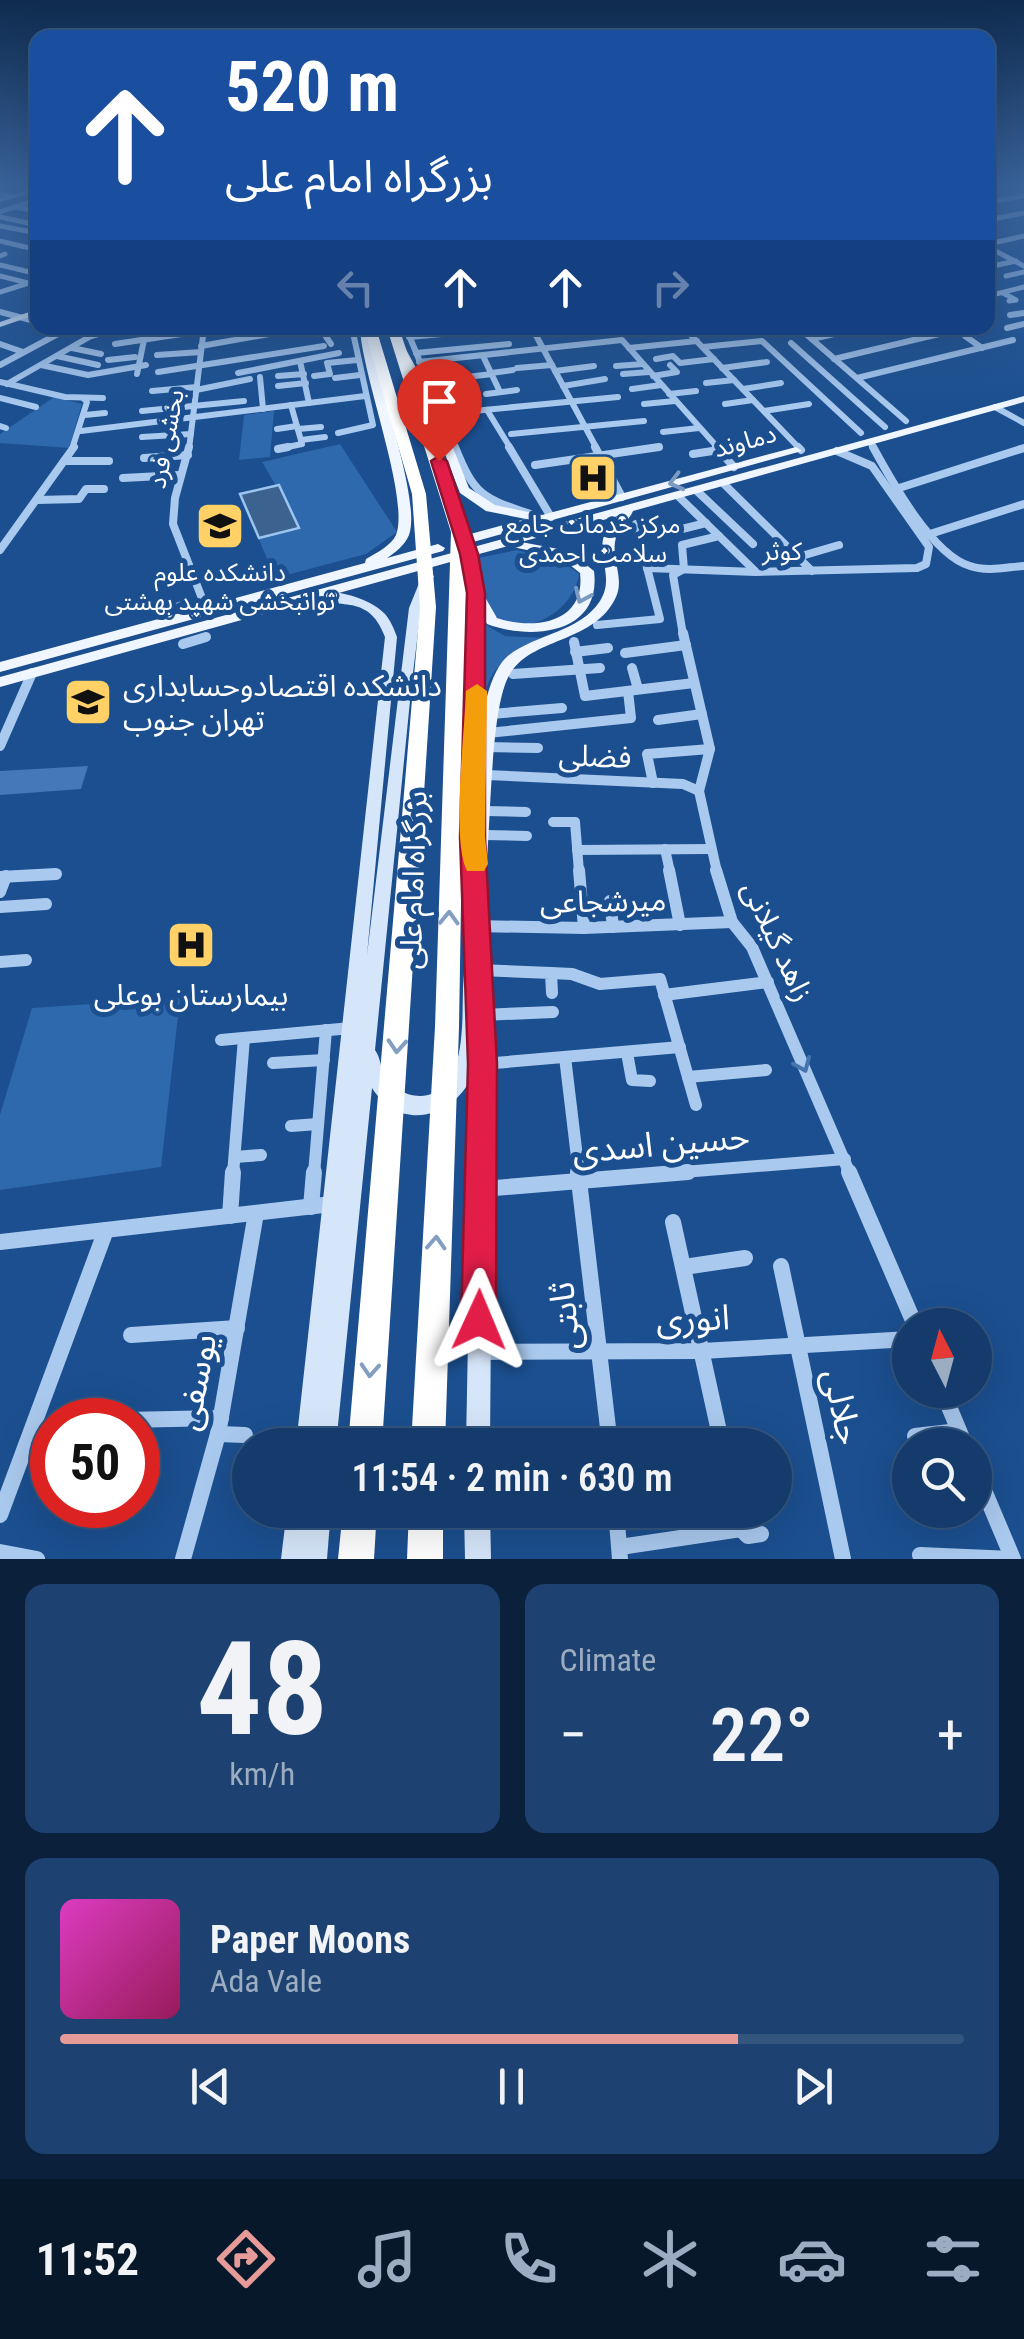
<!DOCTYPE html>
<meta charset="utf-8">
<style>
:root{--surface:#143b6b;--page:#1d4271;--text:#f1f3f6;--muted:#9dadc1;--line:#33557e;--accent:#e69b98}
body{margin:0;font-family:"Roboto Condensed","Noto Sans Arabic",sans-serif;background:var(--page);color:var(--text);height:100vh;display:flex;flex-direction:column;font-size:38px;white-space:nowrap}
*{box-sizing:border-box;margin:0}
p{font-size:32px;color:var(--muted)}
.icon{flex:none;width:55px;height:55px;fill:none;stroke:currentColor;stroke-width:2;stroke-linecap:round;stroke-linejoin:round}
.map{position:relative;height:1559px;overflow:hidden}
.sheet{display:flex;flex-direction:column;gap:25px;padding:25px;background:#0b203b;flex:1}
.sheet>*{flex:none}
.top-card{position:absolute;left:30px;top:30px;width:965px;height:305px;border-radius:20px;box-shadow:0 10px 40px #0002,0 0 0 2px var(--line);background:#1a4fa0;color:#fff;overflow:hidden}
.needle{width:65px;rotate:354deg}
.controls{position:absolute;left:892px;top:1308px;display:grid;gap:20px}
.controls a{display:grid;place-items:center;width:100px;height:100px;border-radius:50%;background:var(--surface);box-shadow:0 10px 40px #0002,0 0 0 2px var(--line);font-size:50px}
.speed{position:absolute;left:30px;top:1398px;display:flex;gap:20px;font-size:50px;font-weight:700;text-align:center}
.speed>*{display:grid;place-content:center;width:130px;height:130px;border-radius:50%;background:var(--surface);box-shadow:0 10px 40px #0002,0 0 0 2px var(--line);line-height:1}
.speed .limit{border:15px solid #d22;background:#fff;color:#111}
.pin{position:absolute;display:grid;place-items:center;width:85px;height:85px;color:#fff;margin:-102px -42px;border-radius:50% 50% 50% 0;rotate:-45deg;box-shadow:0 0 10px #0007}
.pin .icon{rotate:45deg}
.me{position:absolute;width:110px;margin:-55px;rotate:1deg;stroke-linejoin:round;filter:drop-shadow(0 0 8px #0008)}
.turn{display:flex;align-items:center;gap:35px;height:210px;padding:0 30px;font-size:45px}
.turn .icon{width:130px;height:130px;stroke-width:2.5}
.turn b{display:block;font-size:70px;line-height:85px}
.lanes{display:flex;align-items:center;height:95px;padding:0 30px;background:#0003;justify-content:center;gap:50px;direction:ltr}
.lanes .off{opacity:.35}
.big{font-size:75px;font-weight:600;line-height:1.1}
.sheet .card{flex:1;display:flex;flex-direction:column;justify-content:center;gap:15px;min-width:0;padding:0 35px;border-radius:20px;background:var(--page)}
.sheet .dial{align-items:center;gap:0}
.dial b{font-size:130px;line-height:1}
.song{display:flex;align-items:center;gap:30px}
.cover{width:120px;height:120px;border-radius:15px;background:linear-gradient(135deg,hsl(310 70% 55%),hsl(330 70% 35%))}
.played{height:10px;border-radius:5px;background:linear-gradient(90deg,var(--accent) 75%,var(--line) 75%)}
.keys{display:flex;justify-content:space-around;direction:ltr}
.heat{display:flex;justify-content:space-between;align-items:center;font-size:55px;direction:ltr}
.sheet .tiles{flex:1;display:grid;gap:25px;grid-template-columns:1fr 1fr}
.card:last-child{grid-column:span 2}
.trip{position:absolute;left:232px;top:1428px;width:560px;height:100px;border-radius:50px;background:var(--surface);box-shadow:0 10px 40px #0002,0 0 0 2px var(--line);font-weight:600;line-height:100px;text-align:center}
.tab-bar{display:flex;height:160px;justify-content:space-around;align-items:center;background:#08182b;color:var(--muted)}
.tab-bar .icon{width:70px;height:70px}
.tab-bar .current{color:var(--accent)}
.tab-bar b{font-size:45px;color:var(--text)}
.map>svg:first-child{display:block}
</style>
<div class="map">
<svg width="1024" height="1559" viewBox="0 0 1024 1559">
<rect width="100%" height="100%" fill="#1b4f8f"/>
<g fill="#2e69ad">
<polygon points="54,397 82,404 69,448 0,443 0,434"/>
<polygon points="274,411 270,457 239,460 244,415"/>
<polygon points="340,444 397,532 366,554 275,578 240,494 276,486 262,462"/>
<path d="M 517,550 L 564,563 L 579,574 C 573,619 505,649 482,598 C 477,587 476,571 473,559 Z"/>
<path d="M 486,625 L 505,636 L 548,638 C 518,651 493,659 485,694 Z"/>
<polygon points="180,998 161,1167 0,1190 0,1115 32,1008"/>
</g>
<polygon fill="#3c6290" stroke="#9cc4f0" stroke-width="2.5" points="279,485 299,528 259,538 240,494"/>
<polygon fill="#4478b7" points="88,766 81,789 0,795 0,771"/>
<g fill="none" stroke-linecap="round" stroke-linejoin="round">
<g stroke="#a9c9ee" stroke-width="5">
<polyline points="0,194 8,195"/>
<polyline points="988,202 1024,196"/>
<polyline points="15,207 38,211"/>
<polyline points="0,212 38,199"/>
<polyline points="0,217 38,225"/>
<polyline points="988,220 1024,213"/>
<polyline points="0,226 38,233"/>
<polyline points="0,241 38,250"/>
<polyline points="988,244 1024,236"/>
<polyline points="988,247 1024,266"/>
<polyline points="0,256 5,254"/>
<polyline points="0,265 38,274"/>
<polyline points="988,267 1016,261"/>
<polyline points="0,276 28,283"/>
<polyline points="1006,276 1024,272"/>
<polyline points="0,292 38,280"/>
<polyline points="1003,293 1016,300 1009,301"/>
<polyline points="988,296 1024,287"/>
</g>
<g stroke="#a9c9ee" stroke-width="6">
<polyline points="0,312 38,322"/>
<polyline points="1010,315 1024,313"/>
<polyline points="320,328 331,344"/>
<polyline points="406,328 456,449"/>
<polyline points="532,328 597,449"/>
<polyline points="684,328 800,449"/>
<polyline points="799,328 906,421"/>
<polyline points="1007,328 1024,324"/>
<polyline points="628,330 648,328"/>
<polyline points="535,334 584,328"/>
<polyline points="774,334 803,332"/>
<polyline points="965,336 982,348"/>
<polyline points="409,337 508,328"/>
<polyline points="812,339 860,328"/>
<polyline points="791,343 885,427"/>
<polyline points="0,344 23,352"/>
<polyline points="115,344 221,328"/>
<polyline points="201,346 303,328"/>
<polyline points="703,347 762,341 861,433"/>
<polyline points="72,348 101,354"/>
<polyline points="629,348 697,341"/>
<polyline points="416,353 509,344"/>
<polyline points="157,355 201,352"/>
<polyline points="57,356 98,365"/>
<polyline points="483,356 500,392"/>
<polyline points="656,359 673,356 680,363 714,359"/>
<polyline points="834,359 964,328"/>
<polyline points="108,360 135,357"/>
<polyline points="300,361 309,403"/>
<polyline points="419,362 622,340 719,449"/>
<polyline points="0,365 69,328"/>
<polyline points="41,365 88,375 146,365"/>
<polyline points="616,366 643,364"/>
<polyline points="517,368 552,365"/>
<polyline points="722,368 767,362"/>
<polyline points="555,371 594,366"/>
<polyline points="158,372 324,346"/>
<polyline points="238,373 339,353"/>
<polyline points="491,373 513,370"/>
<polyline points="137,374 144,340"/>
<polyline points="623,374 649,372"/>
<polyline points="278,376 304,374"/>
<polyline points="314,376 330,374 327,363 357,360"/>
<polyline points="653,376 677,372 670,365"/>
<polyline points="260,377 263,409"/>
<polyline points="467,377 492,374"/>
<polyline points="335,378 360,375"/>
<polyline points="857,378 1013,340"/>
<polyline points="0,382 65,397 103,398"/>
<polyline points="428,382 461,377"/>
<polyline points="706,383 734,380"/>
<polyline points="7,384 91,336 119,328"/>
<polyline points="278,386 306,383"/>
<polyline points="563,386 605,379"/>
<polyline points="632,389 661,385"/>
<polyline points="743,389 781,383"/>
<polyline points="196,390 250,379"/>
<polyline points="152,391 197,387"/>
<polyline points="433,392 467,388"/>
<polyline points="486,394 517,390"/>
<polyline points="669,394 696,391"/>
<polyline points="0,398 36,407"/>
<polyline points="644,404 675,401"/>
<polyline points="725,404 753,400"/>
<polyline points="995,407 1024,423"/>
<polyline points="487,410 511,449"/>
<polyline points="142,411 244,401"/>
<polyline points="764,411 809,404"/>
<polyline points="442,414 618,397"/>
<polyline points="85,415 105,413"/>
<polyline points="0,426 6,428"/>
<polyline points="277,429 297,426"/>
<polyline points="298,429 321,427"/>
<polyline points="81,431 365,396"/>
<polyline points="663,432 699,428"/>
<polyline points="338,433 373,425 352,328"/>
<polyline points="511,434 644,421"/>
<polyline points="142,437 191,434"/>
<polyline points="301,440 325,437"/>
<polyline points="870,442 874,449"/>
<polyline points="72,449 87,402 84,399"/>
<polyline points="189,449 204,328"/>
<polyline points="278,449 302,444 291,405"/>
<polyline points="642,449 659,447"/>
<polyline points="1019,449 1024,448"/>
</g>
<g stroke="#a9c9ee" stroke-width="8">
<polyline points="189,447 175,498 173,524 207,611"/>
<path d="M 455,447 C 475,497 483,498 533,515"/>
<polyline points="509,447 551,517"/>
<polyline points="595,447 622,497"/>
<polyline points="716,447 734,467"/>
<polyline points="798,447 801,450"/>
<path d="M 873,447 C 891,480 932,555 970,566 C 987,572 1007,567 1024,566"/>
<polyline points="278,449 288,447"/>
<polyline points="693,454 719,450"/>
<polyline points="144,458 188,455"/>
<polyline points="66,461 109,461"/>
<polyline points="535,465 659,447"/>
<polyline points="123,478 180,475"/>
<polyline points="724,484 812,571"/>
<polyline points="896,489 1024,448"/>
<polyline points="697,491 753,544"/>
<polyline points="678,496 755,571"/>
<polyline points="37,500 79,499 86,489 104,489"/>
<polyline points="670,532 706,523"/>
<polyline points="930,534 1024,504"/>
<polyline points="0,550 74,447"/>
<polyline points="798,557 839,545"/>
<polyline points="647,568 756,572 917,568 926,564 929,547 872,466 837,451"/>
<polyline points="684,569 682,545 719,536"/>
<polyline points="172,608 189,603"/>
<polyline points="597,625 660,619 636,524"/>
<polyline points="683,635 673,575 684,569"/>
</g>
<g stroke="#a9c9ee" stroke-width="10">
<polyline points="683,633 710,749 699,791 717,872"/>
<polyline points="574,642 585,696 694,683"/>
<polyline points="183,644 206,637"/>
<polyline points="575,652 608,648"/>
<polyline points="625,653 686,645"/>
<polyline points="632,668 638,689"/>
<polyline points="513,674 600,668"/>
<polyline points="491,714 562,708"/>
<polyline points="658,720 702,714"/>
<polyline points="488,733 631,718 628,691"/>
<polyline points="0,746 32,673"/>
<polyline points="487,747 538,748"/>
<polyline points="487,775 683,784 699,791"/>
<polyline points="653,783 647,754 710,749"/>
<polyline points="485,811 526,812"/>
<polyline points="553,822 575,822 579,872"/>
<polyline points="484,835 527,836"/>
<polyline points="665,849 670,872"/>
<polyline points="577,850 710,849"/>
</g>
<g stroke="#a9c9ee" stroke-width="12">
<polyline points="579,870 584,928"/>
<polyline points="669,870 680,925"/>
<polyline points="716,870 732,922 752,947 850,1174"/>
<polyline points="0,877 56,874"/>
<polyline points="0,892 6,876"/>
<polyline points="610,901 613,927"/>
<polyline points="0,907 46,904"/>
<polyline points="475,926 584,928 732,922"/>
<polyline points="0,962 26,960"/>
<polyline points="479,970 551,973 552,993"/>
<polyline points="551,973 572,974 600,984 660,979 696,1105"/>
<polyline points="664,995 768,982"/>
<polyline points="481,1015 553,1012"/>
<polyline points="221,1040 351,1028"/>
<polyline points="627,1053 632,1080 650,1081"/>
<polyline points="565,1057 579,1174"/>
<polyline points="273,1063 324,1060"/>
<polyline points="483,1064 680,1047"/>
<polyline points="688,1077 766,1070"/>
<polyline points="291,1126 318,1124"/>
<polyline points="235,1157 261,1155"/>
<polyline points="233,1174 244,1038"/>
<polyline points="314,1174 326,1030"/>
<polyline points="658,1174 845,1159"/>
</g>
<g stroke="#a9c9ee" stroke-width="16">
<polyline points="578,1172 610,1445"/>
<polyline points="849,1172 915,1325"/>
<polyline points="482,1189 688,1172"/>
<polyline points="311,1207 314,1172"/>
<polyline points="230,1216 233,1172"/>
<polyline points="673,1222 722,1445"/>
<polyline points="0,1242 332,1204"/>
<polyline points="781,1266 843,1559"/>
<polyline points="684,1267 745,1258"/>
<polyline points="131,1335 237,1328"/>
<polyline points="479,1352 702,1351 910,1339"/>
<polyline points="942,1390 965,1445"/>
<polyline points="124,1420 221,1418"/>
<polyline points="218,1434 245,1435"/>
<polyline points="915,1436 959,1431"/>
<polyline points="975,1469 1013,1559"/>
<polyline points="616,1510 620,1559"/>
<polyline points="0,1515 106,1230"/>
<polyline points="741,1529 748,1536 761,1534"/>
<polyline points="620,1547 741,1529 737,1510"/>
<polyline points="0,1552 37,1559"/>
<polyline points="920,1555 1012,1559"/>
<polyline points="183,1559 218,1434 256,1213"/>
</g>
<g fill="#d6e6fa" fill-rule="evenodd">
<polygon points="31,189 38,191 0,202 0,198"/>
<polygon points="38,309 38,314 0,327 0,322"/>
<polygon points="465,538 471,541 482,593 481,807 478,811 468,811 465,807 470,593 459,541"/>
<path d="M 428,572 L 434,576 L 421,608 L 412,681 L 375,1050 C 380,1057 380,1064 383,1072 C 391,1089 410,1099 428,1095 C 471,1084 460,1007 464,974 L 470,967 L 467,859 L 469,854 L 475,852 L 481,854 L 483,859 L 493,1064 L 490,1445 L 466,1445 L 473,1074 C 455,1118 400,1133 372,1088 L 336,1445 L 296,1445 L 385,637 C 368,590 335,612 306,596 C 326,585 369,597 385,614 C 391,621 394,629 397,637 L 367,955 L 409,608 L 422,576 Z"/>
<polygon points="287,1510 331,1510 327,1559 281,1559"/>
<polygon points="464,1510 490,1510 491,1559 465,1559"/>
</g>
<g fill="#f0f6ff" fill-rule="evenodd">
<path d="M 360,328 L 369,328 C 374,375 422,499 409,535 C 405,545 396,552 387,558 L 438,544 L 445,548 L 443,551 L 0,672 L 0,662 L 365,563 L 366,559 C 376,553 391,546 396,535 C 410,498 362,376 360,328 Z"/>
<polygon points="397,339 402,342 436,405 469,488 495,505 542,515 796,447 802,451 473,542 463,542 463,536 526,519 486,511 460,493 426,405 392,342"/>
<path d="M 1024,396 L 1024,402 L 633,511 C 629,521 617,528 615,542 C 612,563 626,581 614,601 C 591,643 531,638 510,674 C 490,705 491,827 486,870 L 483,876 L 476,878 L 469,876 L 466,870 C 474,822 472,683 509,655 C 536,634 580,632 600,601 C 619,572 584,545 618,516 L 521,542 L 569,551 L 594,571 C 602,634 532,641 487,624 L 469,593 L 471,590 L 481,590 L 497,618 C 536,631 586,622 580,573 L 560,557 L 508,546 L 0,687 L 0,677 Z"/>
</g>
<g fill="#fff" fill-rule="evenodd">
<polygon points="364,328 376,328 426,494 436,607 382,1445 348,1445 420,607 412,494"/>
<polygon points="387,328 399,328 467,532 459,1027 445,1445 411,1445 435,1027 451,532"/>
<polygon points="343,1510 377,1510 374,1559 338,1559"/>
<polygon points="409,1510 443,1510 443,1559 407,1559"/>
</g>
</g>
<defs><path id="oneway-chevron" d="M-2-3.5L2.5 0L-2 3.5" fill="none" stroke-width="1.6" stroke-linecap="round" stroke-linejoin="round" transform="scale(2.5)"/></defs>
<g stroke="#7b9ac1">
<use href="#oneway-chevron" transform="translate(676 482) rotate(165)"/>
<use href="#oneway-chevron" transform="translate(582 596) rotate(114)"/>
</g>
<g stroke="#829ec1">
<use href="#oneway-chevron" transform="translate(449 918) rotate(-88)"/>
<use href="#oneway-chevron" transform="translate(397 1046) rotate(94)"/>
<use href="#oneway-chevron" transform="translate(436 1243) rotate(-87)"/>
<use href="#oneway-chevron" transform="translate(370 1370) rotate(94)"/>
</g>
<use stroke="#4674ac" href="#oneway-chevron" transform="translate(803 1065) rotate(67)"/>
<linearGradient id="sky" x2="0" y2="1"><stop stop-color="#0f2b4f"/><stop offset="0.46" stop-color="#39639b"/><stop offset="1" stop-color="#39639b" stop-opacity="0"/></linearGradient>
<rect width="1024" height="407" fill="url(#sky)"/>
<polygon fill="#e11d48" stroke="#92132f" stroke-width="2.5" points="439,456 447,461 478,554 485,593 485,837 497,1064 496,1320 491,1332 479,1337 466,1332 461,1320 468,1064 460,837 467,593 460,554 431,461"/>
<path fill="#f59e0b" d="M 477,684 L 487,691 L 485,837 L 488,864 L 484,871 L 467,871 C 451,840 465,730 466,691 Z"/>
<defs>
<g id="hospital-square" transform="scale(2.5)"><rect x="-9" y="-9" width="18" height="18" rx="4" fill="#ffd166" stroke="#1b4f8f"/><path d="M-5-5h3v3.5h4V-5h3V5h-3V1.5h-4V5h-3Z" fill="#111"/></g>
<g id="university-square" transform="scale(2.5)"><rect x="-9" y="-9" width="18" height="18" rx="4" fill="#ffd166" stroke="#1b4f8f"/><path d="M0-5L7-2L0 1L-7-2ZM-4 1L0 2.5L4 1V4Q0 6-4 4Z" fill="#111"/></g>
</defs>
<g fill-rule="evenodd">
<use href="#hospital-square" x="593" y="478"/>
<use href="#university-square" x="220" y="526"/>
<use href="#university-square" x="88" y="702"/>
<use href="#hospital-square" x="191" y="945"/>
</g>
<g text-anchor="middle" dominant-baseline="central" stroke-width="10" stroke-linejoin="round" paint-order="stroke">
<g font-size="25" fill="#fff" stroke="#1b4f8f">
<text transform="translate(166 439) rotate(-79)">بخشی فرد</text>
<text transform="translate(745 441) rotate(-15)">دماوند</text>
<text x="782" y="551">کوثر</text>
</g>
<g font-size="25" fill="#fff" stroke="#1b4f8f">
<text x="593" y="524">مرکز خدمات جامع<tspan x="593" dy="29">سلامت احمدی</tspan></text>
<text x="220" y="572">دانشکده علوم<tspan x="220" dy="29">توانبخشی شهید بهشتی</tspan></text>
</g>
<g font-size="30" fill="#fff" stroke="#1b4f8f" text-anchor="start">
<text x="123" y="685">دانشکده اقتصادوحسابداری<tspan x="123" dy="34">تهران جنوب</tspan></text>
<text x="191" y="994" text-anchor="middle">بیمارستان بوعلی</text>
</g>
<g font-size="30" fill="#fff" stroke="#1b4f8f">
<text transform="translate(595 756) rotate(2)">فضلی</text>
<text transform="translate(413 880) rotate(-88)">بزرگراه امام علی</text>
<text transform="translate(603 901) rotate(-1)">میرشجاعی</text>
<text transform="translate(778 941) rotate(65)">زاهد گیلانی</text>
</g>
<g font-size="35" fill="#fff" stroke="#1b4f8f">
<text transform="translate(661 1144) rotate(-5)">حسین اسدی</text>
<text transform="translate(565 1316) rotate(-96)">ثابتی</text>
<text transform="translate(693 1319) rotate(-2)">انوری</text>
<text transform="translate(196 1382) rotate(-79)">یوسفی</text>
<text transform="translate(842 1407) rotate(78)">جلالی</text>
</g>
</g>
</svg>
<div class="controls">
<a><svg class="needle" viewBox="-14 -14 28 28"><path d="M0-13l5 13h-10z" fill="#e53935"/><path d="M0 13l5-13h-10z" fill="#9dadc1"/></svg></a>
<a><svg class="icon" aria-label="search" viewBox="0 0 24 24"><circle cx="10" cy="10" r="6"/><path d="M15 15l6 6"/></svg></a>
</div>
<div class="speed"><div class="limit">50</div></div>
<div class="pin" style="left:439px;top:461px;background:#d93025"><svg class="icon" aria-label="arrive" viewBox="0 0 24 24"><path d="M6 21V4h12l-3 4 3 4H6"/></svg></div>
<svg class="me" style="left:479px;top:1320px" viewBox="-20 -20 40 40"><path d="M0-17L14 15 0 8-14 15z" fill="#e11d48" stroke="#fff" stroke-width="4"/></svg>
<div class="trip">11:54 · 2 min · 630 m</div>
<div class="top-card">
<div class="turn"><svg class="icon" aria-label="ahead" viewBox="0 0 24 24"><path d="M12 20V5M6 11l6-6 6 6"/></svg><div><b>520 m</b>بزرگراه امام علی</div></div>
<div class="lanes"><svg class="icon off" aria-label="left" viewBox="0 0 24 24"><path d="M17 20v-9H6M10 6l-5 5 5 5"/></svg><svg class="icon" aria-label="ahead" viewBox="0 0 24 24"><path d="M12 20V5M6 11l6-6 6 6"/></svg><svg class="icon" aria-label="ahead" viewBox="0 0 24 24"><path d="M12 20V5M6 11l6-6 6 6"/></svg><svg class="icon off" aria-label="right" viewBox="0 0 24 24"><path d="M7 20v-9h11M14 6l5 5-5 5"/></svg></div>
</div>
</div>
<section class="sheet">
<div class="tiles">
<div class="card dial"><b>48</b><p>km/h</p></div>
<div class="card"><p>Climate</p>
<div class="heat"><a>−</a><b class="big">22°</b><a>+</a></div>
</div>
<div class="card">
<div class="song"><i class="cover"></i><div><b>Paper Moons</b><p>Ada Vale</p></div></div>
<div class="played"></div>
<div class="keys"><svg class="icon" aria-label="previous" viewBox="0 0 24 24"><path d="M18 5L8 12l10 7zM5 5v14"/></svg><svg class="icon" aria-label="pause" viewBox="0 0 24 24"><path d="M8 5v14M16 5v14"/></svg><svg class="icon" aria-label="next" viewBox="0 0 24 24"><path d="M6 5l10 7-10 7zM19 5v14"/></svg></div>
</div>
</div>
</section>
<nav class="tab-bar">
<b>11:52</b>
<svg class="icon current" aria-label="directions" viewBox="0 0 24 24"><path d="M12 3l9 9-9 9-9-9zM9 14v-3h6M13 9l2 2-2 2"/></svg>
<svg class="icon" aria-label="music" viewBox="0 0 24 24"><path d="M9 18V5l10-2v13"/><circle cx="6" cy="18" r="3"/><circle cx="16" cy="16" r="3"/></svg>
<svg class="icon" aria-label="phone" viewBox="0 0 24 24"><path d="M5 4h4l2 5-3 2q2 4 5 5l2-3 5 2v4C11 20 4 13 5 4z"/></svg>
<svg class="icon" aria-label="climate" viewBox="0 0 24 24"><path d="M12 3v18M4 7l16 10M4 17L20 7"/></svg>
<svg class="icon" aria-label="car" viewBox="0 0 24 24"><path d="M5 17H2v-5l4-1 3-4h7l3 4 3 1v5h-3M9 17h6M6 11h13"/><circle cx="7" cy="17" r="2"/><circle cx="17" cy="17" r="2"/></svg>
<svg class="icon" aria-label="filters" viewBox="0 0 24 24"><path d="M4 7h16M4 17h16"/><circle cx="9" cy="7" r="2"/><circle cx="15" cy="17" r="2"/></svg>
</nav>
